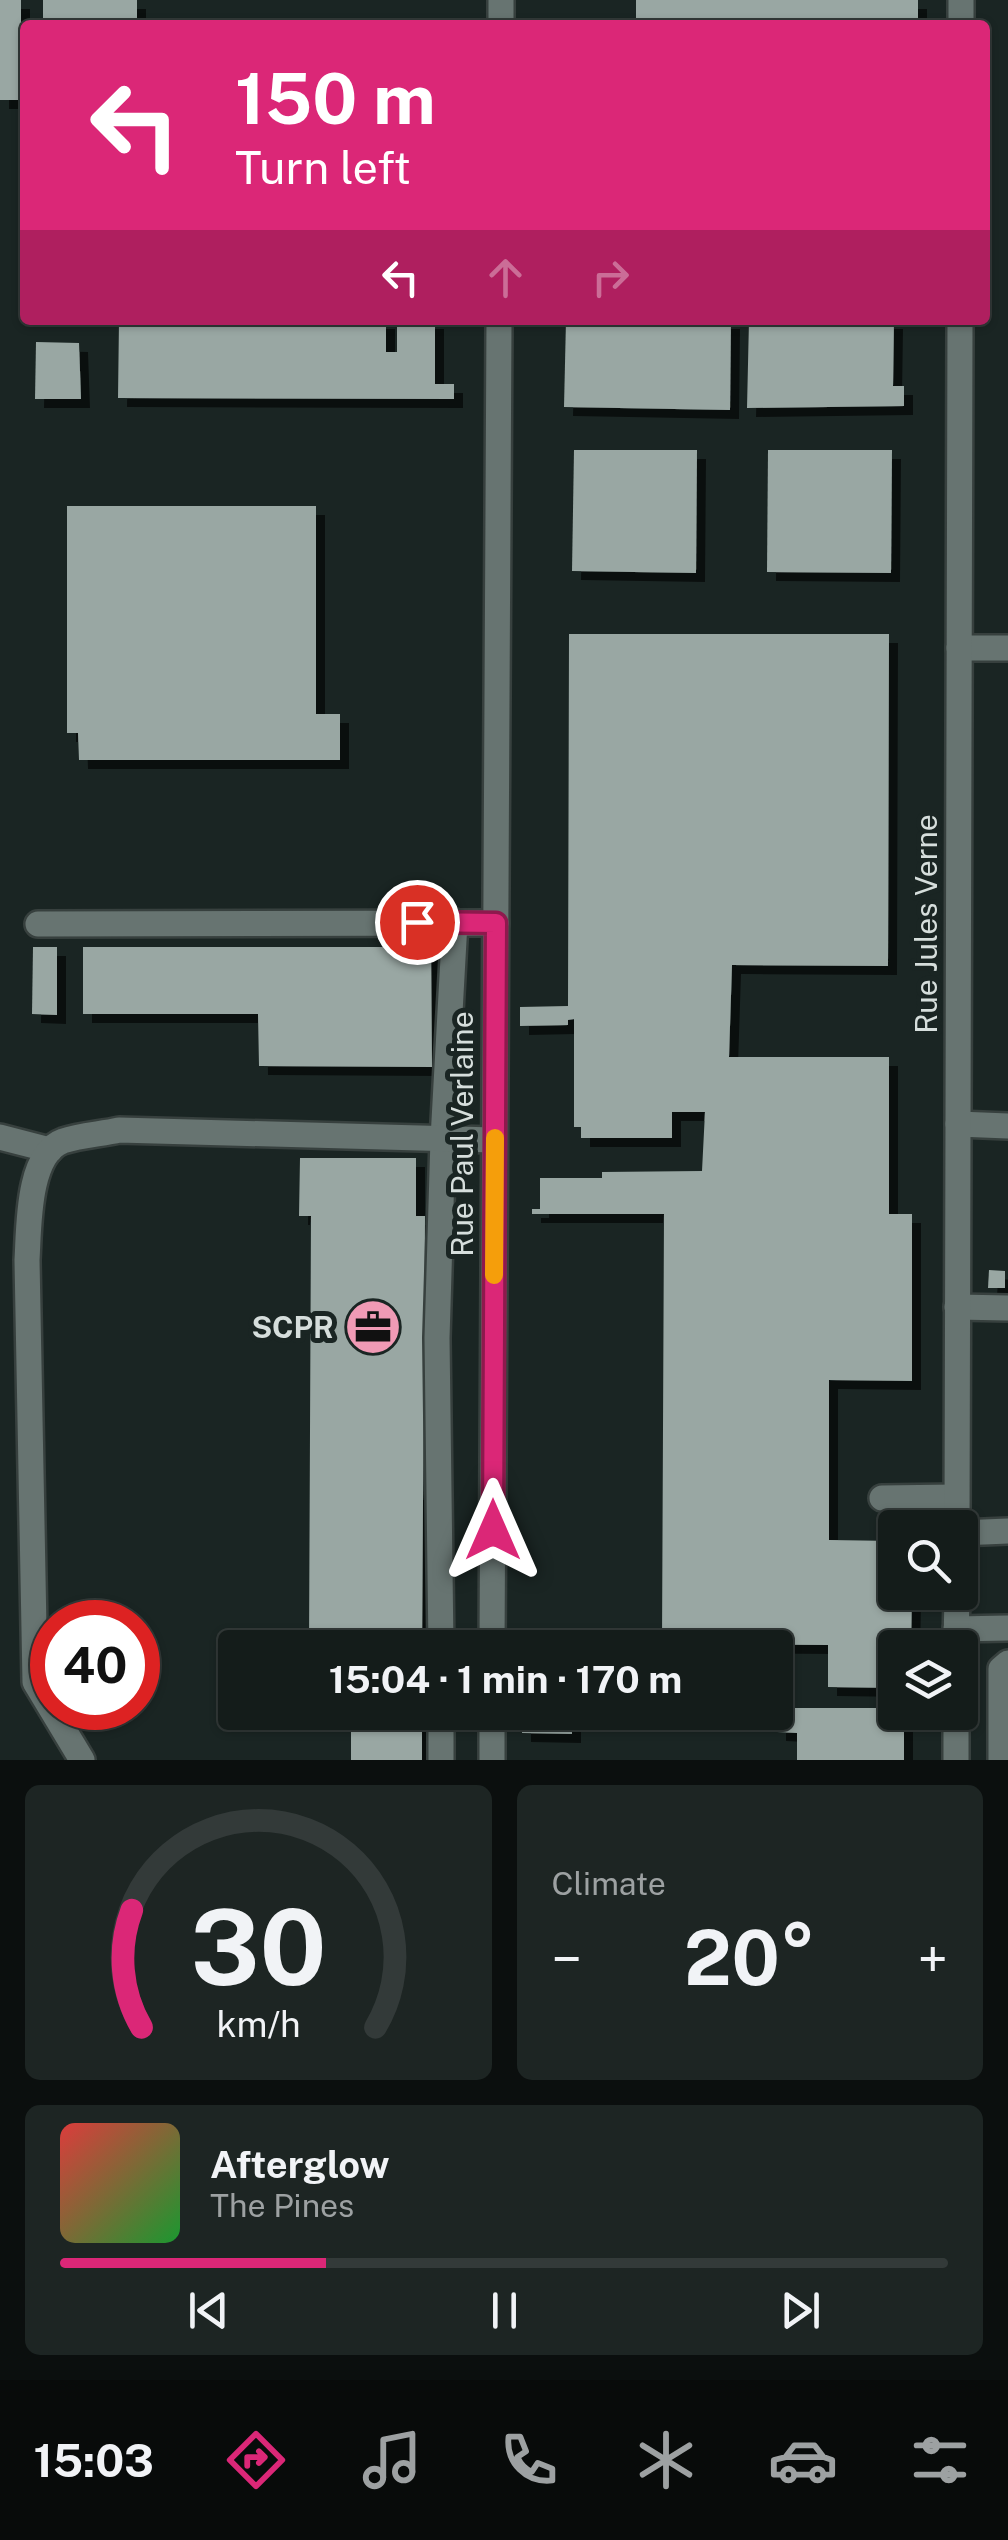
<!DOCTYPE html>
<meta charset="utf-8">
<style>
:root{--surface:#141c1a;--page:#1d2523;--text:#f1f3f6;--muted:#9da1a2;--line:#333a39;--accent:#db2777}
body{margin:0;font-family:"Public Sans",sans-serif;background:var(--page);color:var(--text);height:100vh;display:flex;flex-direction:column;font-size:38px;white-space:nowrap}
*{box-sizing:border-box;margin:0}
p{font-size:32px;color:var(--muted)}
.icon{flex:none;width:55px;height:55px;fill:none;stroke:currentColor;stroke-width:2;stroke-linecap:round;stroke-linejoin:round}
.map{position:relative;height:1760px;overflow:hidden}
.sheet{display:flex;flex-direction:column;gap:25px;padding:25px;background:#0b0f0e;flex:1}
.sheet>*{flex:none}
.hud{position:absolute;left:20px;top:20px;width:970px;height:305px;border-radius:10px;box-shadow:0 2px 8px #0004,0 0 0 2px var(--line);background:#db2777;color:#fff;overflow:hidden}
.fabs{position:absolute;left:878px;top:1510px;display:grid;gap:20px}
.fabs a{display:grid;place-items:center;width:100px;height:100px;border-radius:10px;background:var(--surface);box-shadow:0 2px 8px #0004,0 0 0 2px var(--line);font-size:50px}
.speed{position:absolute;left:30px;top:1600px;display:flex;gap:20px;font-size:50px;font-weight:700;text-align:center}
.speed>*{display:grid;place-content:center;width:130px;height:130px;border-radius:50%;background:var(--surface);box-shadow:0 2px 8px #0004,0 0 0 2px var(--line);line-height:1}
.speed .limit{border:15px solid #d22;background:#fff;color:#111}
.pin{position:absolute;display:grid;place-items:center;width:85px;height:85px;color:#fff;margin:-42px;border:5px solid #fff;border-radius:50%;box-shadow:0 2px 10px #0007}
.me{position:absolute;width:110px;margin:-55px;rotate:0deg;stroke-linejoin:round;filter:drop-shadow(0 0 8px #0008)}
.turn{display:flex;align-items:center;gap:35px;height:210px;padding:0 50px;font-size:45px}
.turn .icon{width:130px;height:130px;stroke-width:2.5}
.turn b{display:block;font-size:70px;line-height:85px}
.lanes{display:flex;align-items:center;height:95px;padding:0 50px;background:#0003;justify-content:center;gap:50px;direction:ltr}
.lanes .off{opacity:.35}
.big{font-size:75px;font-weight:700;line-height:1.1}
.sheet .card{flex:1;display:flex;flex-direction:column;justify-content:center;gap:15px;min-width:0;padding:0 35px;border-radius:15px;background:var(--page)}
.sheet .dial{align-items:center;gap:0}
.dial svg{height:260px;overflow:visible;fill:none;stroke:var(--line);stroke-width:7;stroke-linecap:round;text-anchor:middle}
.dial text{fill:var(--text);stroke:none}
.song{display:flex;align-items:center;gap:30px}
.cover{width:120px;height:120px;border-radius:15px;background:linear-gradient(135deg,hsl(0 70% 55%),hsl(130 70% 35%))}
.played{height:10px;border-radius:5px;background:linear-gradient(90deg,var(--accent) 30%,var(--line) 30%)}
.keys{display:flex;justify-content:space-around;direction:ltr}
.heat{display:flex;justify-content:space-between;align-items:center;font-size:55px;direction:ltr}
.sheet .tiles{flex:1;display:grid;gap:25px;grid-template-columns:1fr 1fr}
.card:last-child{grid-column:span 2}
.trip{position:absolute;left:218px;top:1630px;width:575px;height:100px;border-radius:10px;background:var(--surface);box-shadow:0 2px 8px #0004,0 0 0 2px var(--line);font-weight:700;line-height:100px;text-align:center}
.tabs{display:flex;height:160px;justify-content:space-around;align-items:center;background:#080b0a;color:var(--muted)}
.tabs .icon{width:70px;height:70px}
.tabs .current{color:var(--accent)}
.tabs b{font-size:45px;color:var(--text)}
.map>svg:first-child{display:block}
</style>
<div class="map">
<svg width="1008" height="1760" viewBox="0 0 1008 1760">
<defs>
<filter id="shadow"><feDropShadow dx="9" dy="9" stdDeviation="0" flood-color="#0009"/></filter>
</defs>
<rect width="100%" height="100%" fill="#1a2523"/>
<g fill="#99a7a3" filter="url(#shadow)">
<rect x="0" y="0" width="21" height="100"/>
<rect x="43" y="0" width="94" height="25"/>
<rect x="636" y="0" width="282" height="25"/>
<polygon points="119,320 386,320 386,352 397,352 397,320 435,320 435,384 454,384 454,399 118,398"/>
<polygon points="566,320 731,320 730,410 564,407"/>
<polygon points="749,320 894,320 893,386 904,386 904,406 747,408"/>
<polygon points="36,342 79,343 81,399 35,399"/>
<polygon points="574,450 697,450 696,573 572,571"/>
<polygon points="768,450 892,450 891,573 767,572"/>
<polygon points="67,506 316,506 316,714 340,714 340,760 79,760 78,733 67,733"/>
<polygon points="569,634 889,634 888,966 732,965 729,1057 889,1057 889,1214 912,1214 912,1381 829,1380 829,1540 895,1541 895,1592 912,1592 911,1648 895,1648 895,1688 828,1687 828,1645 662,1644 664,1214 532,1214 532,1209 540,1209 540,1178 602,1178 602,1172 702,1171 705,1112 672,1112 672,1138 581,1138 581,1127 574,1127 574,1019 568,1020 568,1025 520,1026 520,1007 568,1006"/>
<polygon points="33,947 57,947 57,1015 32,1014"/>
<polygon points="83,947 431,947 432,1067 259,1066 258,1014 83,1014"/>
<polygon points="300,1158 416,1158 416,1216 425,1216 422,1648 309,1648 311,1216 299,1216"/>
<polygon points="989,1270 1005,1271 1005,1288 988,1288"/>
<polygon points="777,1708 895,1708 895,1712 904,1712 904,1760 797,1760 797,1733 777,1732"/>
<rect x="351" y="1712" width="71" height="48"/>
<polygon points="522,1712 572,1712 572,1734 522,1733"/>
</g>
<g fill="none" stroke-linecap="round" stroke-linejoin="round">
<g stroke="#37403e" stroke-width="30">
<g id="minor">
<polyline points="501,25 501,0"/>
<polyline points="961,25 961,0"/>
<polyline points="959,648 1008,648"/>
<polyline points="38,924 496,923"/>
<polyline points="958,1124 1008,1126"/>
<polyline points="0,1137 50,1150"/>
<polyline points="957,1307 1008,1308"/>
<polyline points="882,1498 956,1497"/>
<polyline points="957,1528 960,320"/>
<polyline points="960,1533 1008,1531"/>
<polyline points="956,1629 1008,1628"/>
<polyline points="441,1648 437,1338 443,1139 455,922"/>
<polyline points="492,1648 499,320"/>
<polyline points="956,1648 957,1592"/>
<polyline points="441,1712 441,1760"/>
<path d="M 82,1760 L 35,1682 L 27,1260 C 29,1229 27,1154 63,1141 C 81,1135 102,1134 119,1130 L 494,1140"/>
<polyline points="492,1760 492,1712"/>
<polyline points="956,1760 956,1712"/>
<polyline points="1001,1760 1001,1669 1008,1663"/>
</g>
</g>
<use href="#minor" stroke="#677471" stroke-width="25"/>
</g>
<g fill="none" stroke-linecap="round" stroke-linejoin="round">
<g stroke="#8e194d" stroke-width="25">
<polyline id="route" points="417,922 496,923 493,1530"/>
</g>
<use href="#route" stroke="#db2777" stroke-width="18"/>
<polyline stroke="#f59e0b" stroke-width="18" points="494,1275 495,1138"/>
</g>
<defs>
<g id="office-disc" transform="scale(2.875)"><circle r="9.5" fill="#f09ab5" stroke="#1a2523"/><path d="M-6-3h4V-5.5h4V-3h4V5H-6ZM-1-4.5V-3h2v-1.5ZM-6 0V1H6V0Z" fill="#111"/></g>
</defs>
<g fill-rule="evenodd">
<use href="#office-disc" x="373" y="1327"/>
</g>
<g text-anchor="middle" dominant-baseline="central" stroke-width="10" stroke-linejoin="round" paint-order="stroke">
<g font-size="30" fill="#d6dedc" stroke="#1a2523">
<text transform="translate(926 924) rotate(-90)">Rue Jules Verne</text>
<text transform="translate(462 1134) rotate(-90)">Rue Paul Verlaine</text>
</g>
<g font-size="30" font-weight="bold" fill="#d6dedc" stroke="#1a2523" text-anchor="end">
<text x="334" y="1327">SCPR</text>
</g>
</g>
</svg>
<div class="fabs">
<a><svg class="icon" aria-label="search" viewBox="0 0 24 24"><circle cx="10" cy="10" r="6"/><path d="M15 15l6 6"/></svg></a>
<a><svg class="icon" aria-label="layers" viewBox="0 0 24 24"><path d="M12 4l9 5-9 5-9-5zM3 14l9 5 9-5"/></svg></a>
</div>
<div class="speed"><div class="limit">40</div></div>
<div class="pin" style="left:417px;top:922px;background:#d93025"><svg class="icon" aria-label="arrive" viewBox="0 0 24 24"><path d="M6 21V4h12l-3 4 3 4H6"/></svg></div>
<svg class="me" style="left:493px;top:1530px" viewBox="-20 -20 40 40"><path d="M0-17L14 15 0 8-14 15z" fill="#db2777" stroke="#fff" stroke-width="4"/></svg>
<div class="trip">15:04 · 1 min · 170 m</div>
<div class="hud">
<div class="turn"><svg class="icon" aria-label="left" viewBox="0 0 24 24"><path d="M17 20v-9H6M10 6l-5 5 5 5"/></svg><div><b>150 m</b>Turn left</div></div>
<div class="lanes"><svg class="icon" aria-label="left" viewBox="0 0 24 24"><path d="M17 20v-9H6M10 6l-5 5 5 5"/></svg><svg class="icon off" aria-label="ahead" viewBox="0 0 24 24"><path d="M12 20V5M6 11l6-6 6 6"/></svg><svg class="icon off" aria-label="right" viewBox="0 0 24 24"><path d="M7 20v-9h11M14 6l5 5-5 5"/></svg></div>
</div>
</div>
<section class="sheet">
<div class="tiles">
<div class="card dial"><svg viewBox="0 0 100 80">
<path d="M14 69A42 42 0 1 1 86 69"/>
<path d="M14 69A42 42 0 0 1 11 33" stroke="#db2777"/>
<text x="50" y="56" font-size="32" font-weight="700">30</text>
<text x="50" y="72" font-size="11">km/h</text>
</svg></div>
<div class="card"><p>Climate</p>
<div class="heat"><a>−</a><b class="big">20°</b><a>+</a></div>
</div>
<div class="card">
<div class="song"><i class="cover"></i><div><b>Afterglow</b><p>The Pines</p></div></div>
<div class="played"></div>
<div class="keys"><svg class="icon" aria-label="previous" viewBox="0 0 24 24"><path d="M18 5L8 12l10 7zM5 5v14"/></svg><svg class="icon" aria-label="pause" viewBox="0 0 24 24"><path d="M8 5v14M16 5v14"/></svg><svg class="icon" aria-label="next" viewBox="0 0 24 24"><path d="M6 5l10 7-10 7zM19 5v14"/></svg></div>
</div>
</div>
</section>
<nav class="tabs">
<b>15:03</b>
<svg class="icon current" aria-label="directions" viewBox="0 0 24 24"><path d="M12 3l9 9-9 9-9-9zM9 14v-3h6M13 9l2 2-2 2"/></svg>
<svg class="icon" aria-label="music" viewBox="0 0 24 24"><path d="M9 18V5l10-2v13"/><circle cx="6" cy="18" r="3"/><circle cx="16" cy="16" r="3"/></svg>
<svg class="icon" aria-label="phone" viewBox="0 0 24 24"><path d="M5 4h4l2 5-3 2q2 4 5 5l2-3 5 2v4C11 20 4 13 5 4z"/></svg>
<svg class="icon" aria-label="climate" viewBox="0 0 24 24"><path d="M12 3v18M4 7l16 10M4 17L20 7"/></svg>
<svg class="icon" aria-label="car" viewBox="0 0 24 24"><path d="M5 17H2v-5l4-1 3-4h7l3 4 3 1v5h-3M9 17h6M6 11h13"/><circle cx="7" cy="17" r="2"/><circle cx="17" cy="17" r="2"/></svg>
<svg class="icon" aria-label="filters" viewBox="0 0 24 24"><path d="M4 7h16M4 17h16"/><circle cx="9" cy="7" r="2"/><circle cx="15" cy="17" r="2"/></svg>
</nav>
